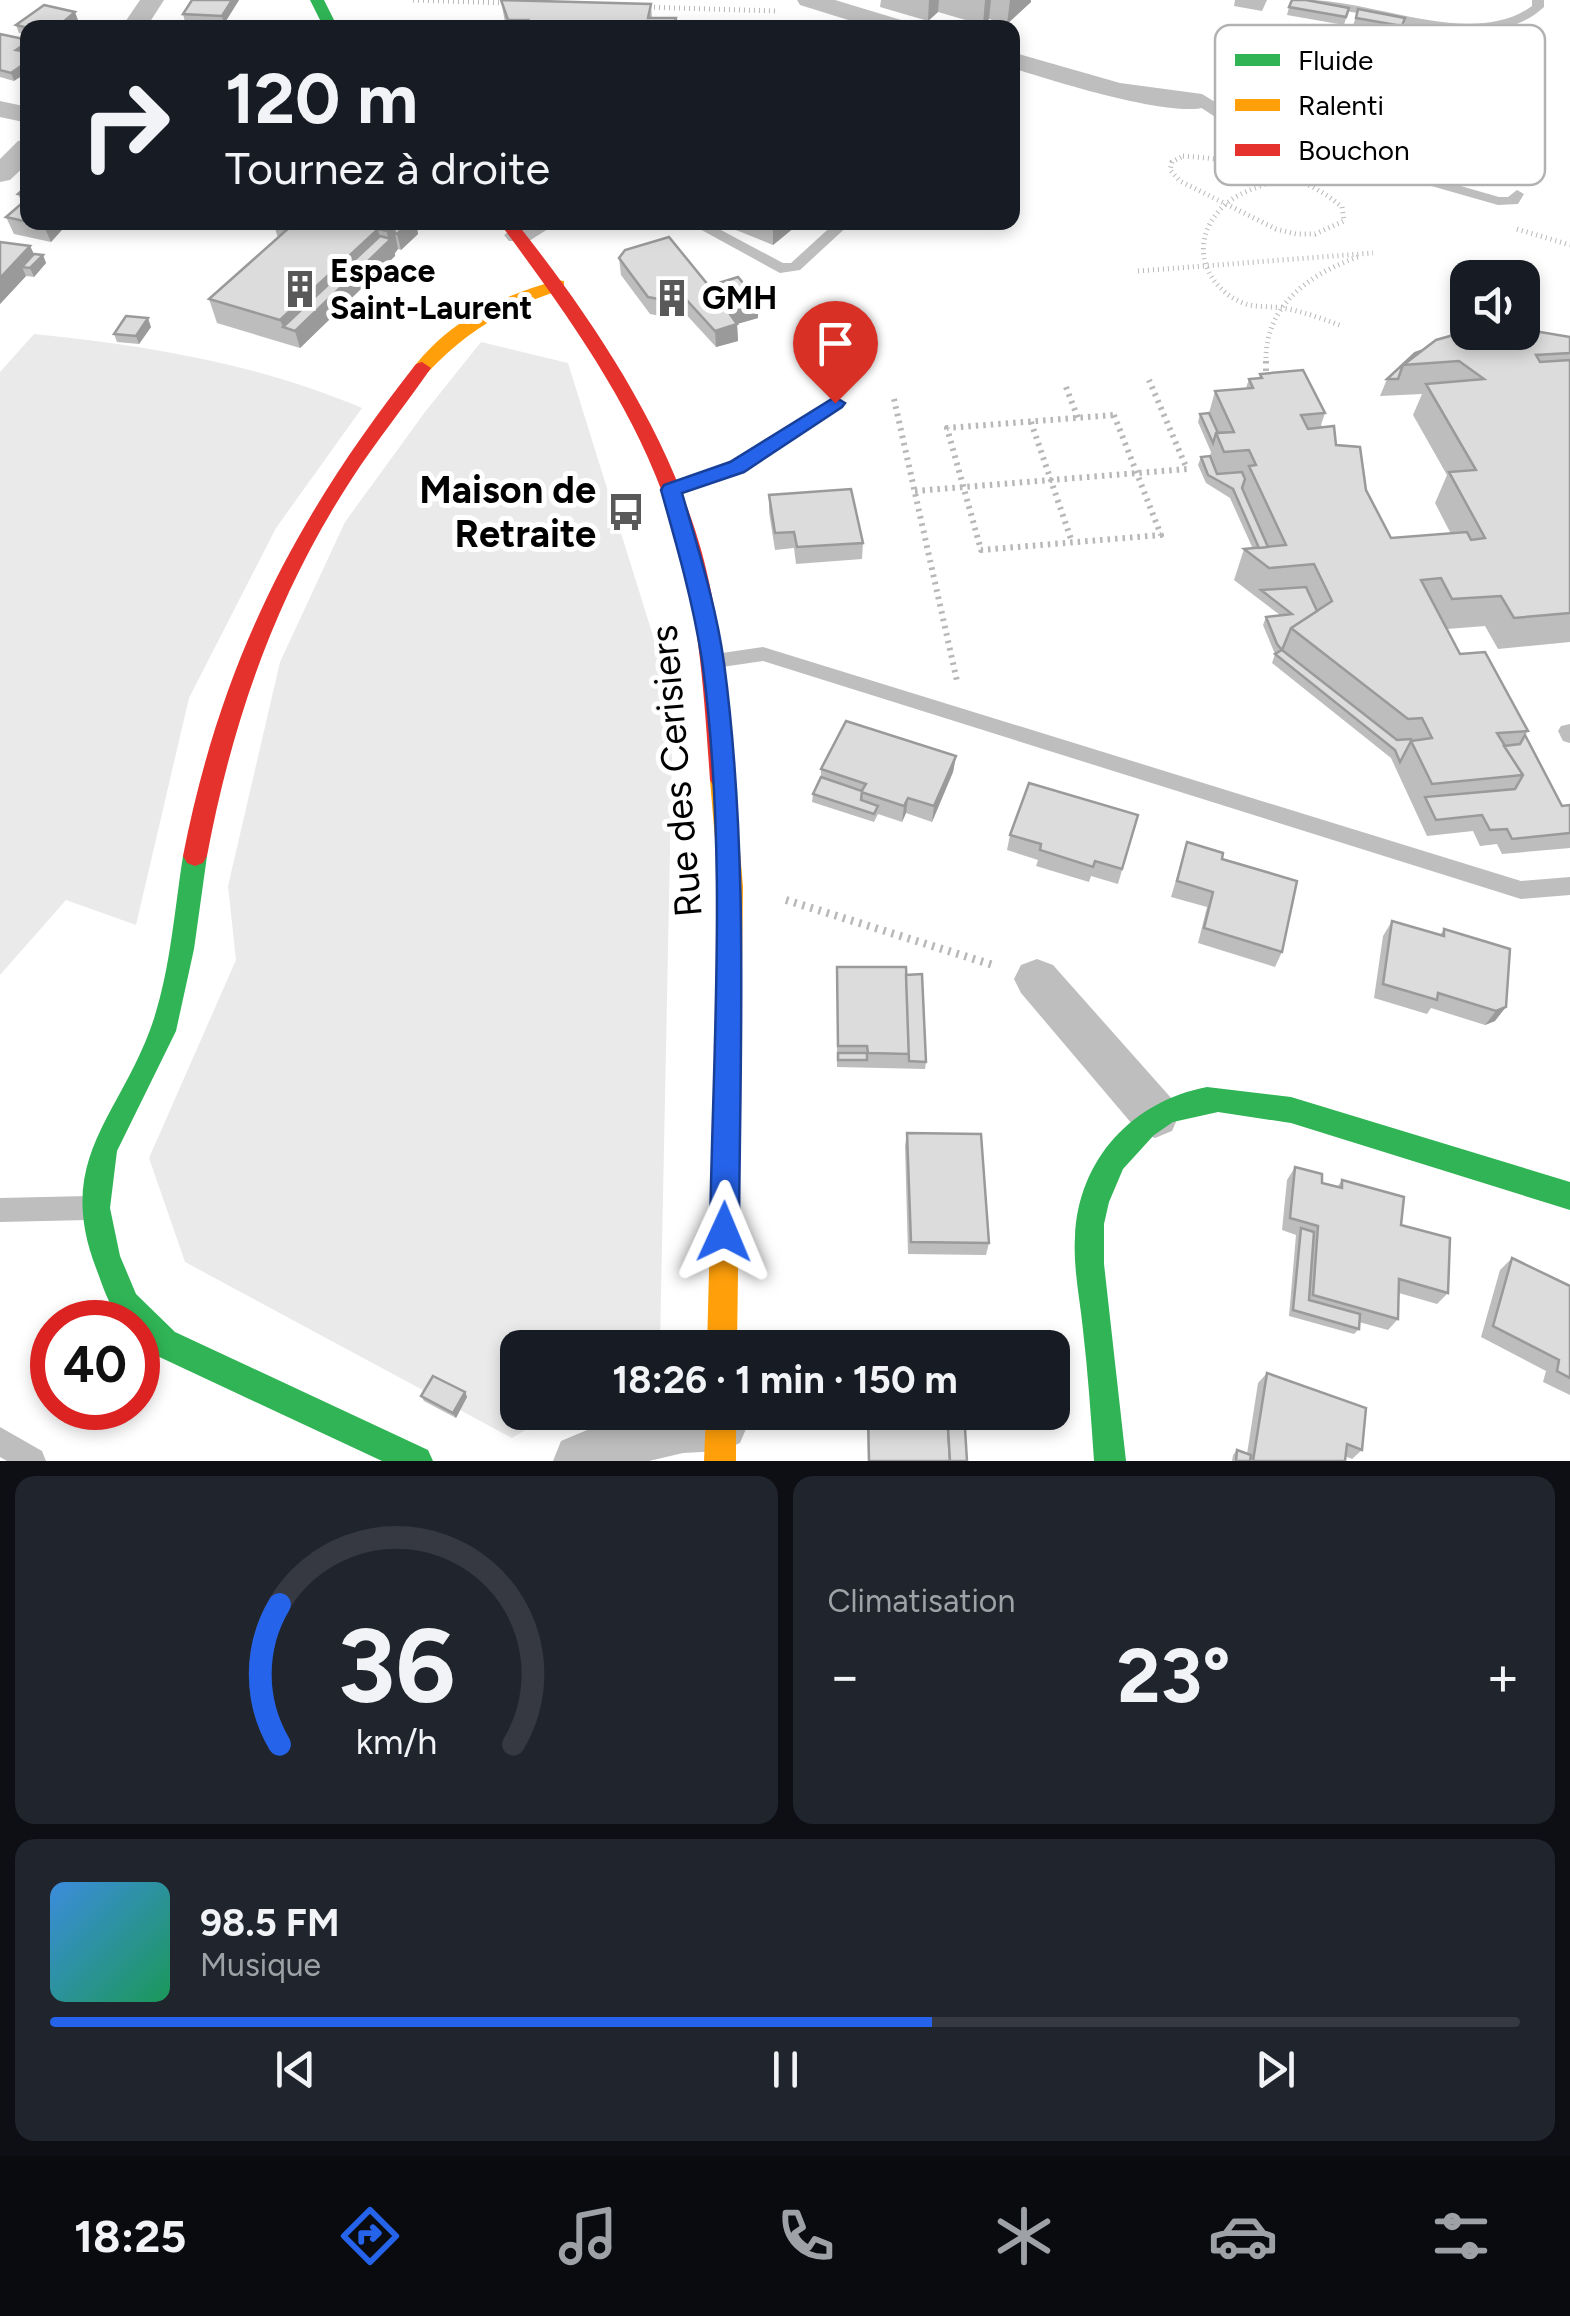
<!DOCTYPE html>
<html lang="fr">
<meta charset="utf-8">
<style>
:root{--surface:#171b24;--page:#20242c;--text:#f1f3f6;--muted:#9ea1a6;--line:#363941;--accent:#2563eb}
body{margin:0;font-family:Figtree,sans-serif;background:var(--page);color:var(--text);height:100vh;display:flex;flex-direction:column;font-size:38px;white-space:nowrap}
*{box-sizing:border-box;margin:0}
p{font-size:32px;color:var(--muted)}
.icon{flex:none;width:55px;height:55px;fill:none;stroke:currentColor;stroke-width:2;stroke-linecap:round;stroke-linejoin:round}
.map{position:relative;height:1461px;overflow:hidden}
.sheet{display:flex;flex-direction:column;gap:15px;padding:15px;background:#0d0f14;flex:1}
.sheet>*{flex:none}
.guide{position:absolute;left:20px;top:20px;width:1000px;height:210px;border-radius:20px;box-shadow:0 5px 15px #0003;background:#171b24;color:var(--text);overflow:hidden}
.tools{position:absolute;left:1450px;top:260px;display:grid;gap:20px}
.tools a{display:grid;place-items:center;width:90px;height:90px;border-radius:20px;background:var(--surface);box-shadow:0 5px 15px #0003;font-size:50px}
.speed{position:absolute;left:30px;top:1300px;display:flex;gap:20px;font-size:50px;font-weight:700;text-align:center}
.speed>*{display:grid;place-content:center;width:130px;height:130px;border-radius:50%;background:var(--surface);box-shadow:0 5px 15px #0003;line-height:1}
.speed .limit{border:15px solid #d22;background:#fff;color:#111}
.pin{position:absolute;display:grid;place-items:center;width:85px;height:85px;color:#fff;margin:-102px -42px;border-radius:50% 50% 50% 0;rotate:-45deg;box-shadow:0 0 10px #0007}
.pin .icon{rotate:45deg}
.me{position:absolute;width:110px;margin:-55px;rotate:1deg;stroke-linejoin:round;filter:drop-shadow(0 0 8px #0008)}
.turn{display:flex;align-items:center;gap:35px;height:210px;padding:0 40px;font-size:45px}
.turn .icon{width:130px;height:130px;stroke-width:2.5}
.turn b{display:block;font-size:70px;line-height:85px}
.big{font-size:75px;font-weight:700;line-height:1.1}
.sheet .tile{flex:1;display:flex;flex-direction:column;justify-content:center;gap:15px;min-width:0;padding:0 35px;border-radius:20px;background:var(--page)}
.sheet .dial{align-items:center;gap:0}
.dial svg{height:260px;overflow:visible;fill:none;stroke:var(--line);stroke-width:7;stroke-linecap:round;text-anchor:middle}
.dial text{fill:var(--text);stroke:none}
.song{display:flex;align-items:center;gap:30px}
.cover{width:120px;height:120px;border-radius:15px;background:linear-gradient(135deg,hsl(210 70% 55%),hsl(150 70% 35%))}
.played{height:10px;border-radius:5px;background:linear-gradient(90deg,var(--accent) 60%,var(--line) 60%)}
.keys{display:flex;justify-content:space-around;direction:ltr}
.heat{display:flex;justify-content:space-between;align-items:center;font-size:55px;direction:ltr}
.sheet .tiles{flex:1;display:grid;gap:15px;grid-template-columns:1fr 1fr}
.tile:last-child{grid-column:span 2}
.trip{position:absolute;left:500px;top:1330px;width:570px;height:100px;border-radius:20px;background:var(--surface);box-shadow:0 5px 15px #0003;font-weight:700;line-height:100px;text-align:center}
.tabs{display:flex;height:160px;justify-content:space-around;align-items:center;background:#090b0e;color:var(--muted)}
.tabs .icon{width:70px;height:70px}
.tabs .on{color:var(--accent)}
.tabs b{font-size:45px;color:var(--text)}
.map>svg:first-child{display:block}
</style>
<div class="map">
<svg width="1570" height="1461" viewBox="0 0 1570 1461">
<rect width="100%" height="100%" fill="#fff"/>
<g fill="#eaeaea">
<path d="M 34,334 C 145,345 259,364 362,408 L 276,528 L 189,698 L 136,925 L 66,900 L 0,975 L 0,372 Z"/>
<polygon points="481,342 568,363 659,655 672,753 660,1345 518,1348 518,1412 553,1413 512,1438 185,1262 149,1158 236,960 228,886 280,662 345,522 425,412"/>
</g>
<g fill="none" stroke-linecap="round" stroke-linejoin="round">
<g stroke="#b8b8b8" stroke-width="5" stroke-dasharray="1 4" stroke-linecap="butt">
<polyline points="413,0 507,3"/>
<polyline points="644,7 777,11"/>
<path d="M 1183,156 C 1238,160 1299,170 1342,207 L 1344,221 L 1315,234 L 1296,234 L 1276,229 L 1180,181 L 1170,170 L 1172,162 Z"/>
<path d="M 1284,178 C 1265,185 1243,190 1227,203 C 1189,235 1199,284 1243,303 C 1256,308 1269,306 1282,308 C 1302,311 1323,319 1342,326"/>
<polyline points="1517,229 1570,245"/>
<polyline points="1138,271 1373,253"/>
<path d="M 1266,363 C 1264,306 1309,274 1358,257"/>
</g>
<g stroke="#b8b8b8" stroke-width="6" stroke-dasharray="2.5 5" stroke-linecap="butt">
<polyline points="1266,361 1266,372"/>
<polyline points="1066,387 1078,418"/>
<polyline points="894,399 957,681"/>
<polygon points="1114,415 1161,535 981,550 947,428"/>
<polyline points="1031,422 1072,542"/>
<polyline points="915,491 1187,469 1149,380"/>
</g>
<polyline stroke="#b8b8b8" stroke-width="8" stroke-dasharray="2.5 6" stroke-linecap="butt" points="786,900 993,965"/>
<g fill="#bebebe" fill-rule="evenodd">
<path d="M 1308,0 C 1375,0 1473,49 1532,6 L 1532,0 L 1544,0 L 1544,7 C 1499,50 1415,26 1361,14 C 1344,10 1322,8 1308,0 Z"/>
<polygon points="1197,99 1207,99 1245,124 1499,197 1508,197 1517,190 1524,194 1518,204 1498,205 1235,130 1197,105"/>
<polygon points="687,222 706,222 783,263 791,263 836,222 852,222 800,270 780,273"/>
<polygon points="835,398 843,403 841,407 743,471 671,496 662,490 665,486 731,463"/>
<polygon points="763,647 1521,881 1570,877 1570,895 1521,899 763,661 715,668 705,661 715,654"/>
<polygon points="1570,724 1570,743 1563,741 1558,731 1561,726"/>
<polygon points="88,1196 97,1199 101,1208 97,1217 88,1220 0,1222 0,1198"/>
<polygon points="0,1427 42,1451 46,1461 7,1461 0,1457"/>
</g>
<g fill="#bebebe" fill-rule="evenodd">
<polygon points="140,0 164,0 146,28 121,28"/>
<polygon points="797,0 835,0 911,23 914,28 874,28 800,5"/>
<path d="M 1012,52 L 1120,83 L 1202,94 L 1215,102 C 1194,127 1045,78 1012,68 Z"/>
<polygon points="0,101 28,107 28,123 0,117"/>
<polygon points="28,139 28,163 10,180 0,182 0,159 18,141"/>
<polygon points="521,222 559,222 529,241 509,241 504,235"/>
<polygon points="1037,959 1053,965 1172,1099 1179,1115 1172,1131 1155,1138 1138,1131 1021,993 1014,979 1021,965"/>
<polygon points="630,1412 744,1412 748,1424 740,1443 721,1451 683,1453 649,1461 553,1461 561,1441"/>
</g>
<g fill="#30b455" fill-rule="evenodd">
<polygon points="310,0 324,0 338,28 324,28"/>
<path d="M 195,846 L 203,849 L 207,856 L 194,949 L 176,1031 L 117,1151 L 110,1208 L 120,1256 L 136,1294 L 175,1332 L 428,1450 L 433,1461 L 382,1461 L 153,1354 L 138,1337 L 138,1322 L 123,1322 C 109,1308 103,1286 96,1268 C 55,1161 117,1119 150,1030 C 170,976 174,913 183,856 L 187,849 Z"/>
<path d="M 1207,1087 L 1291,1097 L 1570,1182 L 1570,1210 L 1291,1123 L 1218,1112 L 1173,1122 L 1154,1135 L 1123,1169 L 1109,1202 L 1104,1224 L 1104,1264 L 1126,1461 L 1094,1461 C 1091,1417 1088,1373 1083,1330 C 1080,1299 1073,1268 1075,1237 C 1078,1159 1133,1101 1207,1087 Z"/>
</g>
<g fill="#ff9f0a" fill-rule="evenodd">
<path d="M 558,280 L 564,281 L 564,289 C 509,306 468,330 428,372 L 422,374 L 413,368 C 449,321 502,295 558,280 Z"/>
<polygon points="722,771 730,773 734,780 743,887 737,1348 707,1348 719,887 710,780 714,773"/>
<polygon points="706,1412 736,1412 736,1461 704,1461"/>
</g>
<g fill="#e5322d" fill-rule="evenodd">
<path d="M 499,222 L 516,222 C 594,321 668,431 702,553 C 722,627 727,704 734,780 L 730,787 L 714,787 L 710,780 C 704,694 699,607 673,524 C 639,412 568,316 499,222 Z"/>
<path d="M 422,362 L 431,368 C 405,406 376,441 351,480 C 276,595 232,722 207,856 L 203,863 L 195,866 L 187,863 L 183,856 C 221,662 294,519 416,364 Z"/>
</g>
</g>
<g fill="#bdbdbd">
<polygon points="239,0 224,24 185,22 183,14"/>
<polygon points="501,0 651,4 652,18 676,28 506,28"/>
<polygon points="881,0 1031,0 1031,2 1007,24 989,19 983,25 938,12 928,21 880,7"/>
<polygon points="1235,0 1267,0 1262,11 1234,6"/>
<polygon points="1289,7 1349,8 1344,25 1287,15"/>
<polygon points="1358,9 1405,18 1400,34 1353,26"/>
<polygon points="78,20 69,28 28,28 28,35 19,33 16,25"/>
<polygon points="0,34 14,81 0,77"/>
<polygon points="1358,114 1526,150 1509,176 1353,130"/>
<polygon points="28,185 28,222 69,222 51,242 14,234 6,217 22,203 18,194"/>
<polygon points="273,222 416,222 418,234 401,250 398,249 395,253 395,256 300,348 217,323 209,299 278,238"/>
<polygon points="575,222 591,222 585,228 575,224"/>
<polygon points="716,222 801,222 773,245"/>
<polygon points="0,242 30,246 34,254 43,255 46,263 34,277 26,276 0,304"/>
<polygon points="619,258 709,286 758,318 737,324 738,341 716,347 683,311 665,317 650,314 621,275"/>
<polygon points="151,327 139,344 117,342 114,334"/>
<polygon points="1454,327 1570,337 1570,642 1498,649 1485,626 1447,629 1460,654 1528,731 1525,735 1562,806 1570,805 1570,848 1502,854 1497,844 1480,846 1473,831 1427,836 1391,758 1272,663 1275,654 1263,625 1266,617 1280,615 1234,580 1244,549 1253,549 1230,498 1206,483 1198,465 1201,457 1210,456 1211,452 1198,422 1200,414 1209,413 1215,391 1246,388 1249,379 1259,378 1260,374 1325,413 1321,425 1366,490 1391,538 1451,534 1435,503 1447,475 1413,415 1422,394 1380,396 1387,379 1415,353 1450,336"/>
<polygon points="769,495 863,543 862,559 796,564 794,548 775,550 769,512"/>
<polygon points="956,756 953,772 932,822 906,813 902,822 878,814 874,822 812,802 813,794 821,777 821,769"/>
<polygon points="1138,815 1118,884 1091,876 1089,882 1036,866 1038,860 1007,850 1010,835"/>
<polygon points="1187,842 1222,859 1282,952 1275,967 1198,943 1207,907 1171,897"/>
<polygon points="1392,921 1440,935 1444,929 1510,949 1495,1021 1485,1025 1431,1008 1427,1014 1374,998 1383,936"/>
<polygon points="837,967 906,975 926,1062 925,1069 837,1067"/>
<polygon points="907,1133 989,1243 986,1255 908,1254 905,1146"/>
<polygon points="1295,1167 1322,1182 1338,1186 1342,1180 1401,1225 1448,1293 1437,1304 1399,1293 1398,1319 1388,1330 1359,1322 1359,1329 1354,1334 1289,1316 1296,1235 1282,1230 1287,1180"/>
<polygon points="1512,1258 1570,1286 1570,1395 1543,1382 1546,1371 1481,1337 1500,1270"/>
<polygon points="1267,1373 1362,1450 1352,1459 1345,1456 1345,1461 1232,1461 1233,1455 1237,1450 1247,1454 1258,1383"/>
<polygon points="465,1392 467,1397 456,1418 424,1401 421,1396"/>
<polygon points="867,1412 964,1412 967,1461 868,1461"/>
</g>
<g fill="#9a9a9a">
<polygon points="232,0 239,0 224,24 222,16"/>
<polygon points="929,0 939,0 938,12 928,21"/>
<polygon points="985,0 991,0 989,19 983,25"/>
<polygon points="1010,0 1031,0 1031,2 1007,24"/>
<polygon points="75,12 78,20 69,28 56,28"/>
<polygon points="28,42 28,52 16,50"/>
<polygon points="28,61 28,72 14,81 11,73"/>
<polygon points="1532,133 1526,150 1509,176 1516,159"/>
<polygon points="47,222 69,222 51,242 44,226"/>
<polygon points="384,222 416,222 418,234 401,250 397,234 395,233 398,249 395,253 395,256 300,348 295,331 283,327 280,320 378,229 382,248 389,241"/>
<polygon points="780,222 801,222 773,245 773,229"/>
<polygon points="30,246 37,261 43,255 46,263 34,277 30,268 22,267 26,276 0,304 0,278"/>
<polygon points="682,295 683,311 665,317 664,300"/>
<polygon points="758,301 758,318 737,324 738,341 716,347 715,331 727,310"/>
<polygon points="148,318 151,327 139,344 136,336"/>
<polygon points="956,756 953,772 932,822 934,806"/>
<polygon points="908,798 906,813 902,822 904,806"/>
<polygon points="1506,1007 1495,1021 1485,1025 1496,1011"/>
<polygon points="465,1392 467,1397 456,1418 453,1413"/>
</g>
<g fill="#dcdcdc" stroke="#9a9a9a" stroke-width="2.5">
<polygon points="192,0 232,0 222,16 183,14"/>
<polygon points="501,0 651,4 648,18 676,18 674,28 524,28 528,20 508,20"/>
<polygon points="1292,0 1306,0 1349,8 1346,17 1289,7"/>
<polygon points="44,5 75,12 56,28 28,28 16,25"/>
<polygon points="1358,9 1405,18 1402,26 1356,18"/>
<polygon points="0,34 28,40 28,42 16,50 28,52 28,61 11,73 0,70"/>
<polygon points="28,185 28,196 18,194"/>
<polygon points="28,198 28,222 6,217"/>
<polygon points="276,222 385,222 393,225 387,231 378,229 280,320 209,299 290,227"/>
<polygon points="394,222 409,222 397,234 395,233 392,224"/>
<polygon points="758,222 780,222 773,229"/>
<polygon points="380,236 391,239 295,331 283,327"/>
<polygon points="669,237 709,286 738,277 758,301 727,310 737,324 715,331 682,295 664,300 648,297 619,258 625,250"/>
<polygon points="0,242 30,246 0,278"/>
<polygon points="34,254 43,255 30,268 22,267"/>
<polygon points="126,316 148,318 136,336 114,334"/>
<polygon points="1468,326 1468,331 1458,333 1454,327"/>
<polygon points="1522,329 1570,337 1570,353 1536,355 1540,362 1570,360 1570,613 1514,618 1501,596 1452,599 1441,578 1421,580 1460,654 1485,652 1528,731 1497,733 1523,775 1432,784 1411,741 1432,738 1422,718 1408,719 1291,628 1332,601 1314,564 1269,568 1244,549 1286,545 1249,466 1256,465 1249,450 1224,452 1216,433 1234,432 1215,391 1253,388 1249,379 1262,378 1260,374 1303,370 1325,413 1301,415 1308,429 1334,426 1336,445 1360,447 1366,490 1391,538 1467,532 1471,540 1485,538 1449,472 1476,470 1426,384 1484,379 1459,361 1403,365 1436,340 1468,331 1468,332 1522,332"/>
<polygon points="1421,351 1403,365 1398,379 1387,379 1415,353"/>
<polygon points="1209,413 1218,433 1216,433 1213,443 1200,414"/>
<polygon points="1210,456 1217,474 1242,472 1245,479 1242,488 1268,547 1259,548 1233,489 1208,475 1201,457"/>
<polygon points="851,489 863,543 797,547 794,532 775,533 769,495"/>
<polygon points="1306,587 1317,611 1291,628 1282,650 1277,644 1266,617 1292,614 1261,590"/>
<polygon points="1282,650 1397,740 1411,739 1411,741 1400,762 1395,750 1275,654"/>
<polygon points="846,721 956,756 934,806 908,798 904,806 861,792 866,784 821,769"/>
<polygon points="1525,735 1562,806 1570,805 1570,833 1512,839 1507,829 1490,830 1482,815 1436,820 1425,797 1515,789 1523,775 1504,746 1520,744"/>
<polygon points="821,777 862,791 861,800 878,806 874,814 813,794"/>
<polygon points="1029,783 1138,815 1122,869 1095,861 1093,867 1040,850 1041,844 1010,835"/>
<polygon points="1187,842 1223,853 1222,859 1297,881 1282,952 1204,928 1213,892 1177,881"/>
<polygon points="1392,921 1444,936 1444,929 1510,949 1506,1007 1496,1011 1438,993 1437,1000 1383,984"/>
<polygon points="837,967 906,967 910,1054 868,1053 867,1046 838,1046"/>
<polygon points="922,974 926,1062 909,1061 906,975"/>
<rect x="838" y="1053" width="29" height="7"/>
<polygon points="907,1133 981,1134 989,1243 911,1242"/>
<polygon points="1295,1167 1322,1174 1322,1183 1342,1188 1342,1180 1404,1197 1401,1225 1450,1238 1448,1293 1399,1279 1398,1319 1313,1295 1318,1226 1290,1218"/>
<polygon points="1301,1228 1314,1232 1309,1300 1360,1314 1359,1329 1293,1310"/>
<polygon points="1512,1258 1570,1286 1570,1378 1557,1371 1559,1360 1493,1326"/>
<polygon points="867,1346 950,1347 950,1348 867,1348"/>
<polygon points="1267,1373 1366,1408 1362,1450 1347,1444 1345,1461 1253,1461"/>
<polygon points="433,1376 465,1392 453,1413 421,1396"/>
<polygon points="868,1412 947,1412 950,1461 869,1461"/>
<polygon points="947,1412 964,1412 967,1461 950,1461"/>
<polygon points="1237,1450 1251,1455 1250,1461 1236,1461"/>
</g>
<path fill="#2563eb" stroke="#184099" stroke-width="2.5" d="M 835,397 L 845,403 L 842,407 L 744,472 L 682,493 C 698,549 716,605 724,663 C 749,851 740,1043 739,1232 L 734,1243 L 724,1247 L 714,1243 L 710,1232 C 713,1043 728,849 702,660 C 693,602 677,546 661,490 L 664,485 L 730,462 Z"/>
<defs>
<g id="building-bare" transform="scale(3)"><path d="M-4-6H4V6H1V3H-1V6H-4ZM-2.5-4.3h1.7v1.8h-1.7ZM.8-4.3h1.7v1.8H.8ZM-2.5-1h1.7V.8h-1.7ZM.8-1h1.7V.8H.8Z" fill="#595959" stroke="#fff" stroke-width="2.5" paint-order="stroke"/></g>
<g id="bus-bare" transform="scale(3)"><path d="M-5-6H5V4H4V6H2V4H-2V6H-4V4H-5ZM-3.5-4V0h7V-4ZM-3.5 1.2v1.5H-2V1.2ZM2 1.2v1.5H3.5V1.2Z" fill="#595959" stroke="#fff" stroke-width="2.5" paint-order="stroke"/></g>
</defs>
<g fill-rule="evenodd">
<use href="#building-bare" x="300" y="289"/>
<use href="#building-bare" x="672" y="298"/>
<use href="#bus-bare" x="626" y="512"/>
</g>
<g text-anchor="middle" dominant-baseline="central" stroke-width="10" stroke-linejoin="round" paint-order="stroke">
<g font-size="32" font-weight="bold" fill="#000" stroke="#fff" text-anchor="start">
<text x="330" y="271">Espace<tspan x="330" dy="37">Saint-Laurent</tspan></text>
<text x="702" y="298">GMH</text>
</g>
<g font-size="38" font-weight="bold" fill="#000" stroke="#fff" text-anchor="end">
<text x="596" y="490">Maison de<tspan x="596" dy="44">Retraite</tspan></text>
</g>
<g font-size="38" fill="#000" stroke="#fff">
<text transform="translate(676 771) rotate(-95)">Rue des Cerisiers</text>
</g>
</g>
<rect x="1215" y="25" width="330" height="160" rx="15" fill="#fff" stroke="#b2b2b2" stroke-width="2.5"/>
<rect x="1235" y="54" width="45" height="12" fill="#30b455"/>
<rect x="1235" y="99" width="45" height="12" fill="#ff9f0a"/>
<rect x="1235" y="144" width="45" height="12" fill="#e5322d"/>
<g font-size="28" fill="#000">
<text x="1298" y="70">Fluide</text>
<text x="1298" y="115">Ralenti</text>
<text x="1298" y="160">Bouchon</text>
</g>
</svg>
<div class="tools">
<a><svg class="icon" aria-label="sound" viewBox="0 0 24 24"><path d="M4 9h4l5-4v14l-5-4H4zM17 9q2 3 0 6"/></svg></a>
</div>
<div class="speed"><div class="limit">40</div></div>
<div class="pin" style="left:835px;top:403px;background:#d93025"><svg class="icon" aria-label="arrive" viewBox="0 0 24 24"><path d="M6 21V4h12l-3 4 3 4H6"/></svg></div>
<svg class="me" style="left:724px;top:1232px" viewBox="-20 -20 40 40"><path d="M0-17L14 15 0 8-14 15z" fill="#2563eb" stroke="#fff" stroke-width="4"/></svg>
<div class="trip">18:26 · 1 min · 150 m</div>
<div class="guide">
<div class="turn"><svg class="icon" aria-label="right" viewBox="0 0 24 24"><path d="M7 20v-9h11M14 6l5 5-5 5"/></svg><div><b>120 m</b>Tournez à droite</div></div>
</div>
</div>
<section class="sheet">
<div class="tiles">
<div class="tile dial"><svg viewBox="0 0 100 80">
<path d="M14 69A42 42 0 1 1 86 69"/>
<path d="M14 69A42 42 0 0 1 14 26" stroke="#2563eb"/>
<text x="50" y="56" font-size="32" font-weight="700">36</text>
<text x="50" y="72" font-size="11">km/h</text>
</svg></div>
<div class="tile"><p>Climatisation</p>
<div class="heat"><a>−</a><b class="big">23°</b><a>+</a></div>
</div>
<div class="tile">
<div class="song"><i class="cover"></i><div><b>98.5 FM</b><p>Musique</p></div></div>
<div class="played"></div>
<div class="keys"><svg class="icon" aria-label="previous" viewBox="0 0 24 24"><path d="M18 5L8 12l10 7zM5 5v14"/></svg><svg class="icon" aria-label="pause" viewBox="0 0 24 24"><path d="M8 5v14M16 5v14"/></svg><svg class="icon" aria-label="next" viewBox="0 0 24 24"><path d="M6 5l10 7-10 7zM19 5v14"/></svg></div>
</div>
</div>
</section>
<nav class="tabs">
<b>18:25</b>
<svg class="icon on" aria-label="directions" viewBox="0 0 24 24"><path d="M12 3l9 9-9 9-9-9zM9 14v-3h6M13 9l2 2-2 2"/></svg>
<svg class="icon" aria-label="music" viewBox="0 0 24 24"><path d="M9 18V5l10-2v13"/><circle cx="6" cy="18" r="3"/><circle cx="16" cy="16" r="3"/></svg>
<svg class="icon" aria-label="phone" viewBox="0 0 24 24"><path d="M5 4h4l2 5-3 2q2 4 5 5l2-3 5 2v4C11 20 4 13 5 4z"/></svg>
<svg class="icon" aria-label="climate" viewBox="0 0 24 24"><path d="M12 3v18M4 7l16 10M4 17L20 7"/></svg>
<svg class="icon" aria-label="car" viewBox="0 0 24 24"><path d="M5 17H2v-5l4-1 3-4h7l3 4 3 1v5h-3M9 17h6M6 11h13"/><circle cx="7" cy="17" r="2"/><circle cx="17" cy="17" r="2"/></svg>
<svg class="icon" aria-label="filters" viewBox="0 0 24 24"><path d="M4 7h16M4 17h16"/><circle cx="9" cy="7" r="2"/><circle cx="15" cy="17" r="2"/></svg>
</nav>
